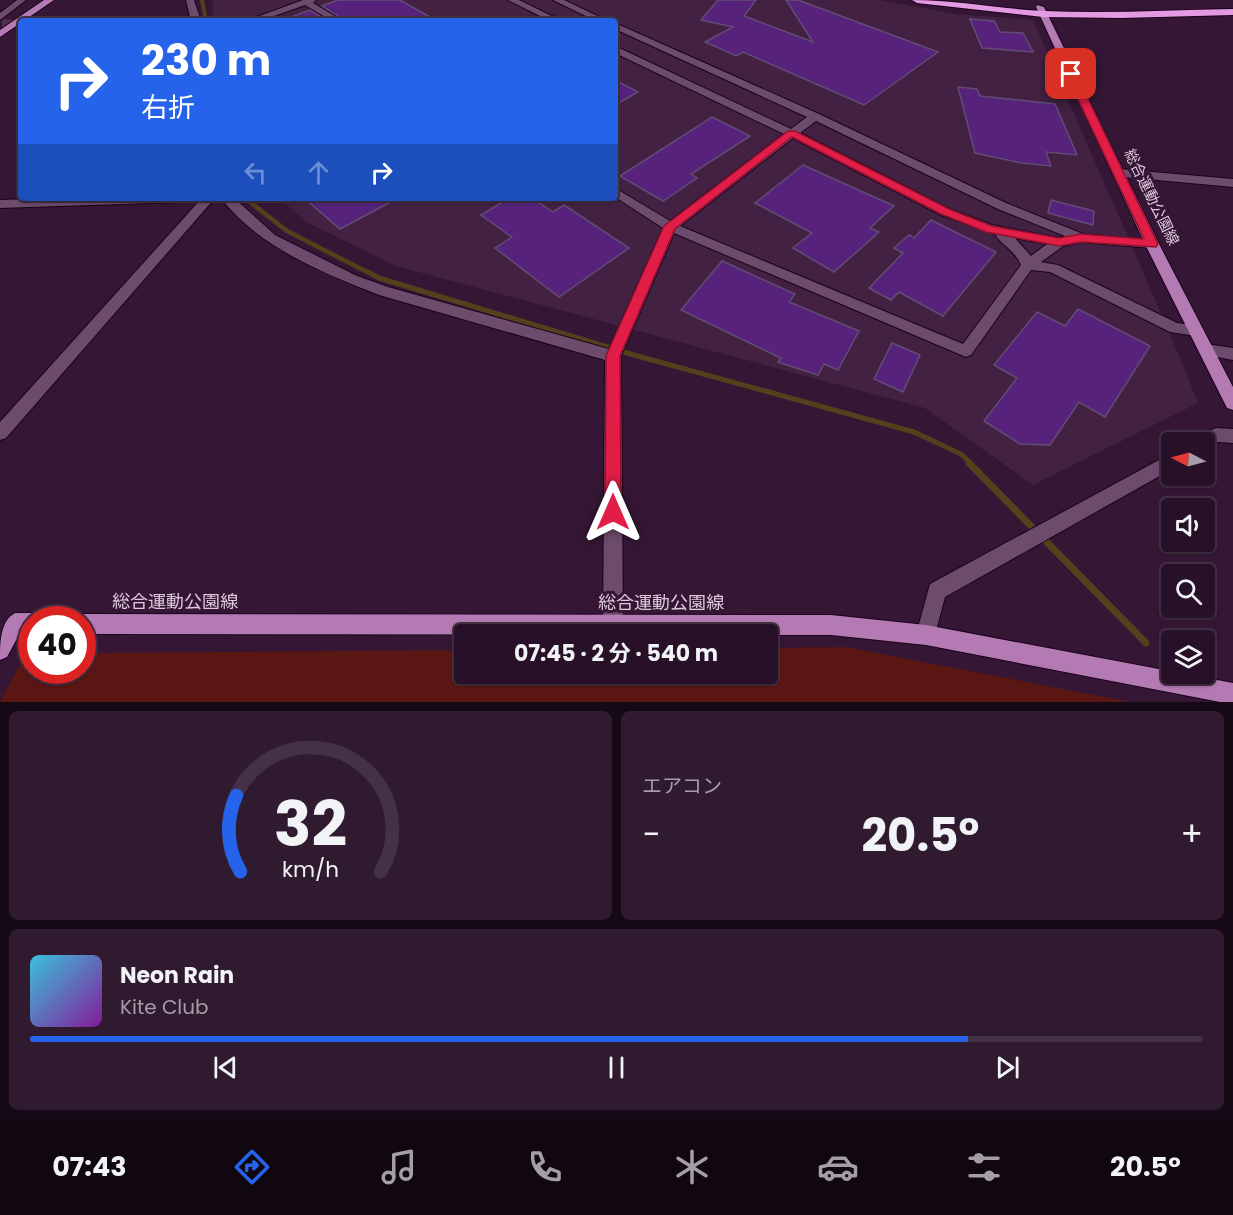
<!DOCTYPE html>
<html lang="ja">
<meta charset="utf-8">
<style>
:root{--surface:#281128;--page:#301a30;--text:#f1f3f6;--muted:#a59da8;--line:#443145;--accent:#2563eb}
body{margin:0;font-family:Poppins,"Noto Sans JP",sans-serif;background:var(--page);color:var(--text);height:100vh;display:flex;flex-direction:column;font-size:22px;white-space:nowrap}
*{box-sizing:border-box;margin:0}
p{font-size:20px;color:var(--muted)}
.icon{flex:none;width:33px;height:33px;fill:none;stroke:currentColor;stroke-width:2;stroke-linecap:round;stroke-linejoin:round}
.map{position:relative;height:702px;overflow:hidden}
.side{display:flex;flex-direction:column;gap:9px;padding:9px;background:#160916;flex:1}
.side>*{flex:none}
.guide{position:absolute;left:18px;top:18px;width:600px;height:183px;border-radius:6px;box-shadow:0 2px 4px #0004,0 0 0 2px var(--line);background:#2563eb;color:#fff;overflow:hidden}
.needle{width:39px;rotate:276deg}
.tools{position:absolute;left:1161px;top:432px;display:grid;gap:12px}
.tools a{display:grid;place-items:center;width:54px;height:54px;border-radius:6px;background:var(--surface);box-shadow:0 2px 4px #0004,0 0 0 2px var(--line);font-size:30px}
.speed{position:absolute;left:18px;top:606px;display:flex;gap:12px;font-size:30px;font-weight:700;text-align:center}
.speed>*{display:grid;place-content:center;width:78px;height:78px;border-radius:50%;background:var(--surface);box-shadow:0 2px 4px #0004,0 0 0 2px var(--line);line-height:1}
.speed .limit{border:9px solid #d22;background:#fff;color:#111}
.pin{position:absolute;display:grid;place-items:center;width:51px;height:51px;color:#fff;margin:-26px;border-radius:12px;box-shadow:0 3px 9px #0006}
.me{position:absolute;width:66px;margin:-33px;rotate:0deg;stroke-linejoin:round;filter:drop-shadow(0 0 4px #0008)}
.turn{display:flex;align-items:center;gap:21px;height:126px;padding:0 24px;font-size:27px}
.turn .icon{width:78px;height:78px;stroke-width:2.5}
.turn b{display:block;font-size:42px;line-height:51px}
.lanes{display:flex;align-items:center;height:57px;padding:0 24px;background:#0003;justify-content:center;gap:30px;direction:ltr}
.lanes .off{opacity:.35}
.big{font-size:45px;font-weight:700;line-height:1.1}
.side .tile{flex:1;display:flex;flex-direction:column;justify-content:center;gap:9px;min-width:0;padding:0 21px;border-radius:9px;background:var(--page)}
.side .dial{align-items:center;gap:0}
.dial svg{height:156px;overflow:visible;fill:none;stroke:var(--line);stroke-width:7;stroke-linecap:round;text-anchor:middle}
.dial text{fill:var(--text);stroke:none}
.song{display:flex;align-items:center;gap:18px}
.cover{width:72px;height:72px;border-radius:9px;background:linear-gradient(135deg,hsl(190 70% 55%),hsl(290 70% 35%))}
.played{height:6px;border-radius:3px;background:linear-gradient(90deg,var(--accent) 80%,var(--line) 80%)}
.keys{display:flex;justify-content:space-around;direction:ltr}
.heat{display:flex;justify-content:space-between;align-items:center;font-size:33px;direction:ltr}
.side .tiles{flex:1;display:grid;gap:9px;grid-template-columns:1fr 1fr}
.tile:last-child{grid-column:span 2}
.trip{position:absolute;left:454px;top:624px;width:324px;height:60px;border-radius:6px;background:var(--surface);box-shadow:0 2px 4px #0004,0 0 0 2px var(--line);font-weight:700;line-height:60px;text-align:center}
.dock{display:flex;height:96px;justify-content:space-around;align-items:center;background:#100710;color:var(--muted)}
.dock .icon{width:42px;height:42px}
.dock .selected{color:var(--accent)}
.dock b{font-size:27px;color:var(--text)}
.map>svg:first-child{display:block}
</style>
<div class="map">
<svg width="1233" height="702" viewBox="0 0 1233 702">
<rect width="100%" height="100%" fill="#351735"/>
<polygon fill="#432143" points="213,0 881,0 954,14 1033,20 1168,329 1198,403 1033,485 925,408 396,266 308,223 279,198 615,198 615,21 213,21"/>
<polygon fill="#5a1613" points="846,647 1130,702 0,702 26,653 31,653 32,670 82,670 83,653 465,650 465,674 768,674 768,648"/>
<g fill="none" stroke-linecap="round" stroke-linejoin="round">
<polyline stroke="#51421d" stroke-width="4" points="202,0 206,21"/>
<polyline stroke="#51421d" stroke-width="4.5" points="245,198 287,231 371,274"/>
<polyline stroke="#51421d" stroke-width="5" points="368,272 379,278 634,355 914,432 961,454 971,464"/>
<polyline stroke="#51421d" stroke-width="7" points="969,463 1146,643"/>
</g>
<g fill="#56227b" stroke="#614d74" stroke-width="1.5">
<polygon points="338,0 400,0 437,21 345,21 322,6"/>
<polygon points="718,0 756,0 744,16 813,42 786,0 798,0 938,52 864,105 743,52 736,56 705,42 733,27 701,20"/>
<polygon points="310,10 328,21 286,21 286,19"/>
<polygon points="970,19 994,21 1000,32 1023,33 1033,52 982,48"/>
<polygon points="615,80 638,92 615,105"/>
<polygon points="958,87 977,89 980,96 1055,104 1077,155 1046,152 1051,166 1022,163 975,153"/>
<polygon points="712,117 750,136 691,174 697,178 663,201 620,176"/>
<polygon points="803,165 894,206 870,228 879,232 834,272 793,248 812,233 755,203"/>
<polygon points="304,198 398,198 340,229"/>
<polygon points="509,198 532,198 553,212 564,205 629,248 559,297 495,248 512,237 481,215"/>
<polygon points="1051,200 1094,211 1093,225 1048,213"/>
<polygon points="931,220 996,252 943,316 899,292 891,300 869,288 903,253 894,248 909,235 914,238"/>
<polygon points="722,261 795,294 789,302 859,331 838,370 824,364 818,375 778,362 781,358 681,310"/>
<polygon points="1078,309 1150,346 1105,417 1079,402 1050,445 1020,444 984,421 1017,378 994,365 1037,312 1065,326"/>
<polygon points="892,343 920,355 903,392 874,379"/>
</g>
<g fill="none" stroke-linecap="round" stroke-linejoin="round">
<polyline stroke="#4e324e" stroke-width="10" stroke-dasharray="10 4.5" stroke-linecap="butt" points="2,24 21,26"/>
<g stroke="#1b021c" stroke-width="2">
<g id="minor">
<polygon points="17,0 26,0 0,20 0,13"/>
<polygon points="186,0 194,0 201,21 191,21"/>
<polygon points="303,0 316,0 313,3 343,21 332,21 305,5 260,21 246,21"/>
<polygon points="508,0 519,0 562,21 550,21"/>
<polygon points="553,0 564,0 608,21 596,21"/>
<path d="M 615,23 L 819,114 L 1006,203 L 1083,234 L 1157,241 L 1159,244 L 1157,247 L 1152,248 L 1081,242 L 1063,246 L 1041,262 L 1058,265 L 1177,323 L 1201,326 L 1203,330 L 1201,334 L 1196,336 L 1170,332 L 1050,272 L 1031,270 L 971,355 L 966,357 L 674,233 L 621,356 L 623,624 L 620,631 L 613,634 L 606,631 L 603,624 L 605,360 L 379,295 C 323,273 258,247 221,198 L 234,198 L 275,235 L 357,276 L 388,287 L 609,349 L 663,228 L 615,197 L 615,188 L 670,221 L 784,134 L 615,53 L 615,46 L 791,129 L 807,117 L 615,29 ZM 816,121 L 998,209 L 1065,236 L 1059,238 L 992,225 L 949,209 L 800,133 ZM 793,138 L 941,215 L 995,234 C 1000,244 1014,249 1021,265 L 963,344 L 680,226 ZM 1015,238 L 1047,244 L 1031,256 Z"/>
<polygon points="1118,169 1233,179 1233,187 1114,176 1114,170"/>
<polygon points="63,198 187,198 181,202 0,208 0,200"/>
<polygon points="202,198 215,198 6,438 0,440 0,422"/>
<polygon points="1206,344 1233,348 1233,360 1201,354 1199,350 1201,346"/>
<polygon points="1216,428 1233,429 1233,443 1218,442 1204,449 1204,442 1195,442 1197,437"/>
<polygon points="1172,453 1172,469 945,597 933,642 926,645 919,642 916,635 930,584"/>
</g>
</g>
<g stroke="#1b021c" stroke-width="2">
<g id="major">
<polygon points="44,0 54,0 0,37 0,30"/>
<polygon points="1037,5 1044,7 1159,244 1233,387 1233,410 1227,408 1145,244 1036,7"/>
<path d="M 15,613 L 32,613 L 39,616 L 41,620 L 32,620 L 32,633 L 20,633 L 7,657 L 0,660 C 0,643 0,621 15,613 Z"/>
<polygon points="82,614 831,615 926,625 1233,683 1233,702 1220,702 926,645 831,635 82,634 82,620 74,620"/>
</g>
</g>
<g stroke="#1b021c" stroke-width="2">
<path id="highway" d="M 912,0 C 957,0 1000,9 1045,11 C 1107,14 1170,10 1233,9 L 1233,15 L 1122,18 L 1043,17 L 917,3 Z"/>
</g>
<use href="#minor" fill="#6d4b6c" fill-rule="evenodd"/>
<use href="#major" fill="#b47ab3" fill-rule="evenodd"/>
<use href="#highway" fill="#e49ae3" fill-rule="evenodd"/>
</g>
<polygon fill="#e11d48" stroke="#92132f" stroke-width="1.5" points="1071,71 1076,74 1158,244 1156,247 1081,242 1059,246 986,232 941,214 792,137 675,229 620,356 621,512 619,518 613,520 607,518 605,512 606,356 664,226 788,131 795,131 949,209 992,226 1059,238 1081,234 1144,239 1066,74"/>
<g text-anchor="middle" dominant-baseline="central" stroke-width="6" stroke-linejoin="round" paint-order="stroke">
<g font-size="15" fill="#decadd" stroke="#351735">
<text transform="translate(1152 197) rotate(64)">総合運動公園線</text>
</g>
<g font-size="18" fill="#decadd" stroke="#351735">
<text x="175" y="601">総合運動公園線</text>
<text x="661" y="602">総合運動公園線</text>
</g>
</g>
</svg>
<div class="tools">
<a><svg class="needle" viewBox="-14 -14 28 28"><path d="M0-13l5 13h-10z" fill="#e53935"/><path d="M0 13l5-13h-10z" fill="#a59da8"/></svg></a>
<a><svg class="icon" aria-label="sound" viewBox="0 0 24 24"><path d="M4 9h4l5-4v14l-5-4H4zM17 9q2 3 0 6"/></svg></a>
<a><svg class="icon" aria-label="search" viewBox="0 0 24 24"><circle cx="10" cy="10" r="6"/><path d="M15 15l6 6"/></svg></a>
<a><svg class="icon" aria-label="layers" viewBox="0 0 24 24"><path d="M12 4l9 5-9 5-9-5zM3 14l9 5 9-5"/></svg></a>
</div>
<div class="speed"><div class="limit">40</div></div>
<div class="pin" style="left:1071px;top:74px;background:#d93025"><svg class="icon" aria-label="arrive" viewBox="0 0 24 24"><path d="M6 21V4h12l-3 4 3 4H6"/></svg></div>
<svg class="me" style="left:613px;top:512px" viewBox="-20 -20 40 40"><path d="M0-17L14 15 0 8-14 15z" fill="#e11d48" stroke="#fff" stroke-width="4"/></svg>
<div class="trip">07:45 · 2 分 · 540 m</div>
<div class="guide">
<div class="turn"><svg class="icon" aria-label="right" viewBox="0 0 24 24"><path d="M7 20v-9h11M14 6l5 5-5 5"/></svg><div><b>230 m</b>右折</div></div>
<div class="lanes"><svg class="icon off" aria-label="left" viewBox="0 0 24 24"><path d="M17 20v-9H6M10 6l-5 5 5 5"/></svg><svg class="icon off" aria-label="ahead" viewBox="0 0 24 24"><path d="M12 20V5M6 11l6-6 6 6"/></svg><svg class="icon" aria-label="right" viewBox="0 0 24 24"><path d="M7 20v-9h11M14 6l5 5-5 5"/></svg></div>
</div>
</div>
<section class="side">
<div class="tiles">
<div class="tile dial"><svg viewBox="0 0 100 80">
<path d="M14 69A42 42 0 1 1 86 69"/>
<path d="M14 69A42 42 0 0 1 12 30" stroke="#2563eb"/>
<text x="50" y="56" font-size="32" font-weight="700">32</text>
<text x="50" y="72" font-size="11">km/h</text>
</svg></div>
<div class="tile"><p>エアコン</p>
<div class="heat"><a>−</a><b class="big">20.5°</b><a>+</a></div>
</div>
<div class="tile">
<div class="song"><i class="cover"></i><div><b>Neon Rain</b><p>Kite Club</p></div></div>
<div class="played"></div>
<div class="keys"><svg class="icon" aria-label="previous" viewBox="0 0 24 24"><path d="M18 5L8 12l10 7zM5 5v14"/></svg><svg class="icon" aria-label="pause" viewBox="0 0 24 24"><path d="M8 5v14M16 5v14"/></svg><svg class="icon" aria-label="next" viewBox="0 0 24 24"><path d="M6 5l10 7-10 7zM19 5v14"/></svg></div>
</div>
</div>
</section>
<nav class="dock">
<b>07:43</b>
<svg class="icon selected" aria-label="directions" viewBox="0 0 24 24"><path d="M12 3l9 9-9 9-9-9zM9 14v-3h6M13 9l2 2-2 2"/></svg>
<svg class="icon" aria-label="music" viewBox="0 0 24 24"><path d="M9 18V5l10-2v13"/><circle cx="6" cy="18" r="3"/><circle cx="16" cy="16" r="3"/></svg>
<svg class="icon" aria-label="phone" viewBox="0 0 24 24"><path d="M5 4h4l2 5-3 2q2 4 5 5l2-3 5 2v4C11 20 4 13 5 4z"/></svg>
<svg class="icon" aria-label="climate" viewBox="0 0 24 24"><path d="M12 3v18M4 7l16 10M4 17L20 7"/></svg>
<svg class="icon" aria-label="car" viewBox="0 0 24 24"><path d="M5 17H2v-5l4-1 3-4h7l3 4 3 1v5h-3M9 17h6M6 11h13"/><circle cx="7" cy="17" r="2"/><circle cx="17" cy="17" r="2"/></svg>
<svg class="icon" aria-label="filters" viewBox="0 0 24 24"><path d="M4 7h16M4 17h16"/><circle cx="9" cy="7" r="2"/><circle cx="15" cy="17" r="2"/></svg>
<b>20.5°</b>
</nav>
